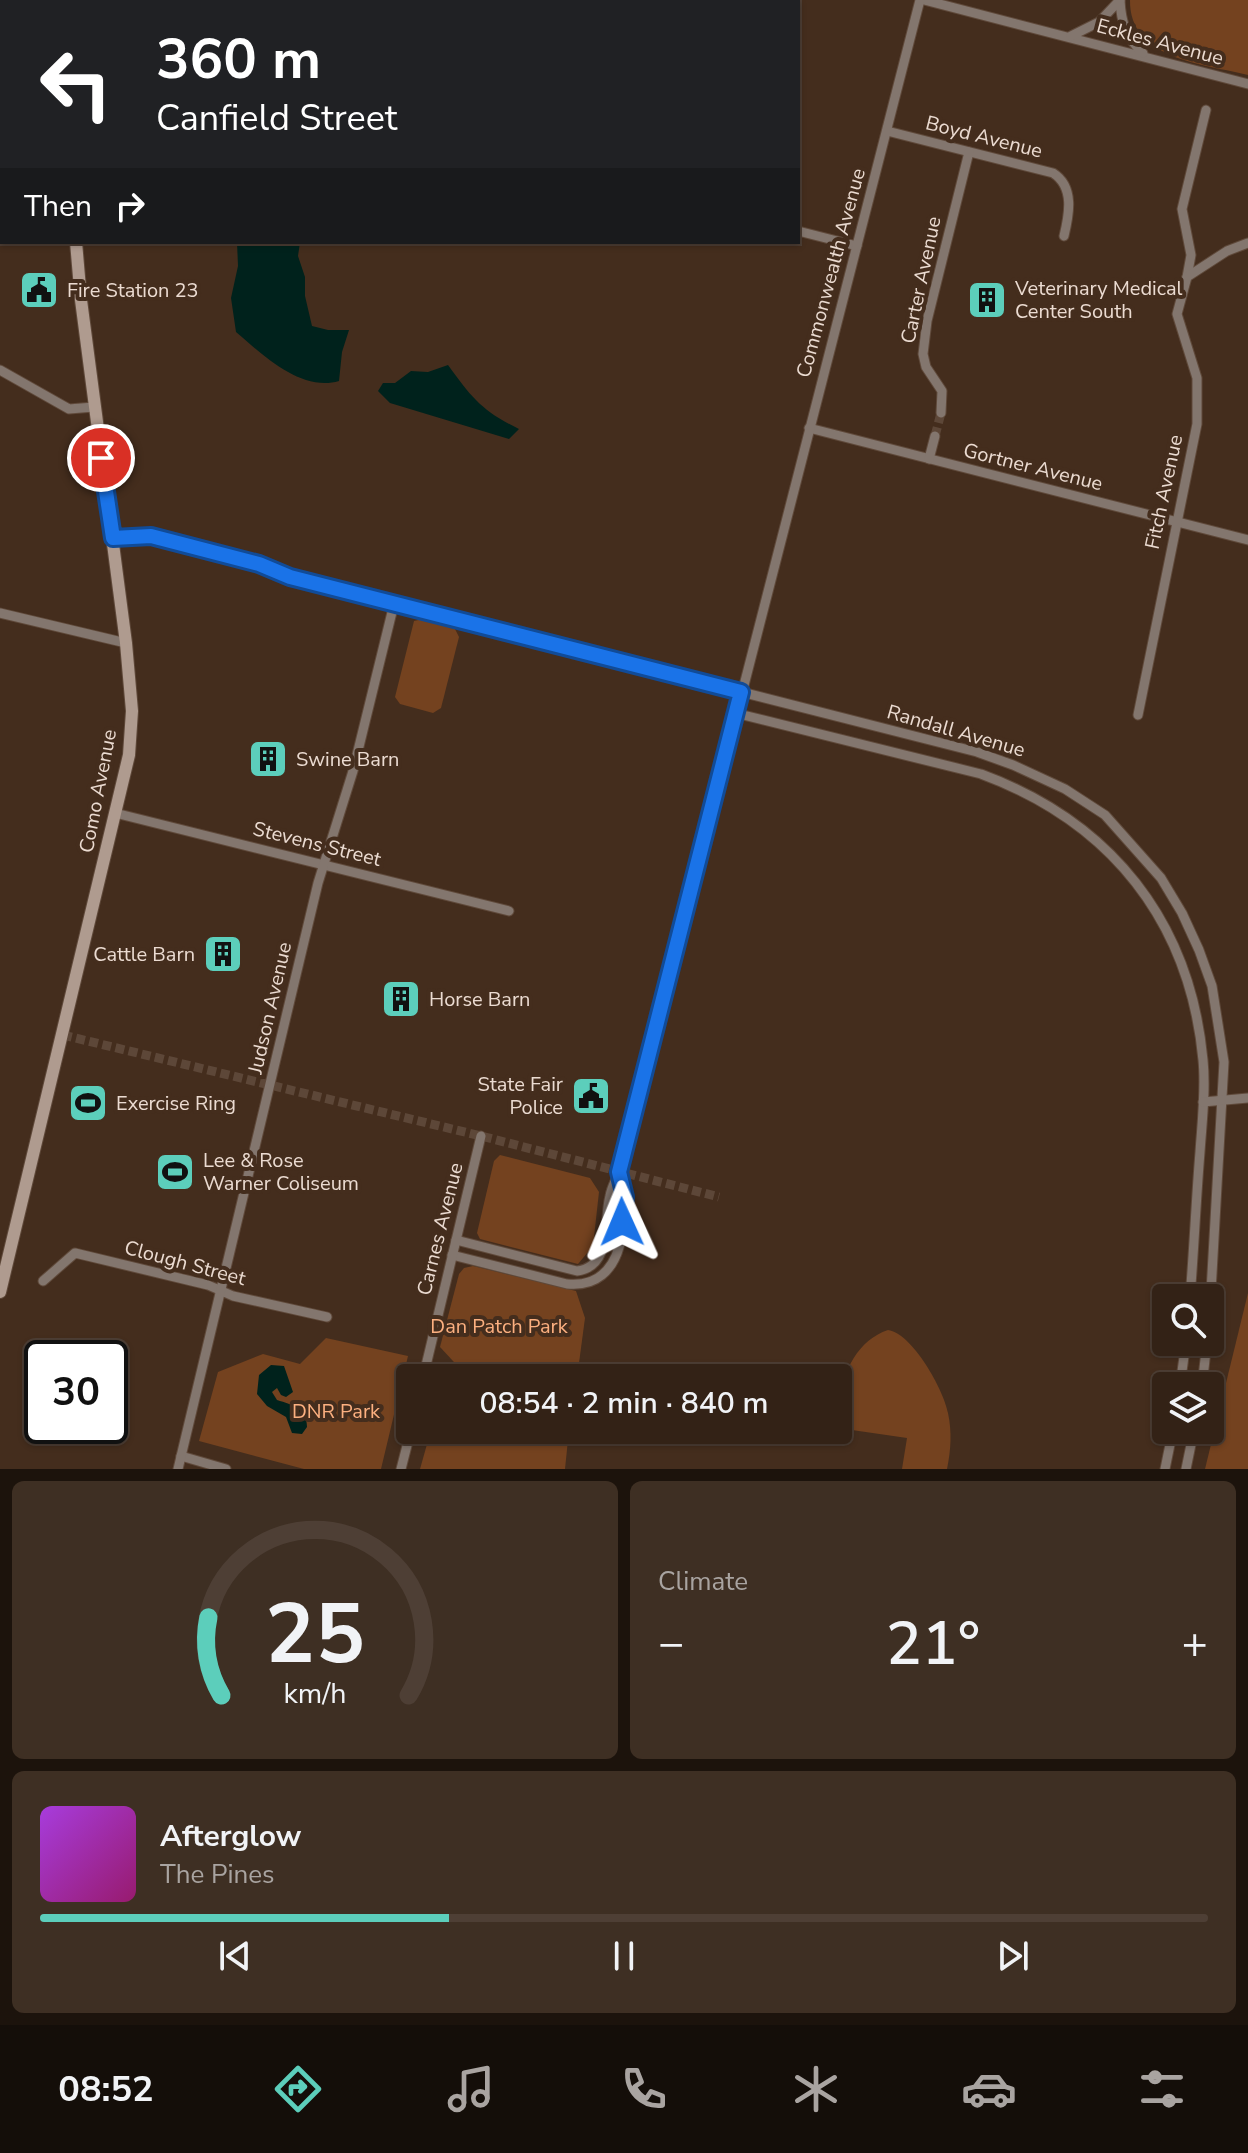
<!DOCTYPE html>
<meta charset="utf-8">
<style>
:root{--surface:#332216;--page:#3e2f23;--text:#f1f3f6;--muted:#a9a4a1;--line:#4e3f35;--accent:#5ccebb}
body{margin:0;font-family:"Nunito Sans",sans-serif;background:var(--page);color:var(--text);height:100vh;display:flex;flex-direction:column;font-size:30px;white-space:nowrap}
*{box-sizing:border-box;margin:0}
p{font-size:26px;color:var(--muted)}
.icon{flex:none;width:44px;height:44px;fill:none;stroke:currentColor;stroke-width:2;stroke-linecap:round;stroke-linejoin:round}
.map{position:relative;height:1469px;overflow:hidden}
.panel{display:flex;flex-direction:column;gap:12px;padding:12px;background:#1c130c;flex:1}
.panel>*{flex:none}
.banner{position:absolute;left:0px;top:0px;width:800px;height:244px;box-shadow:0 2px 6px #0004,0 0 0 2px var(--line);background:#202124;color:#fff;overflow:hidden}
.fabs{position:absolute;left:1152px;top:1284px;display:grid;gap:16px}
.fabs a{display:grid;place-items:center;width:72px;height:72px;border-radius:8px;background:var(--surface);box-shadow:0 2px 6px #0004,0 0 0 2px var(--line);font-size:40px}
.speed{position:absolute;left:24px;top:1340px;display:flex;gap:16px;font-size:40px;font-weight:700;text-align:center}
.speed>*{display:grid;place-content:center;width:104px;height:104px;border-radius:50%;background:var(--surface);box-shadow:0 2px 6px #0004,0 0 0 2px var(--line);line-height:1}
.speed .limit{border:4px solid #111;border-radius:12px;background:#fff;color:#111}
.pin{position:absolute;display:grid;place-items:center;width:68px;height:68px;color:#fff;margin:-34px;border:4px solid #fff;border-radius:50%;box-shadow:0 2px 8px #0007}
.me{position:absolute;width:88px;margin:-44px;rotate:359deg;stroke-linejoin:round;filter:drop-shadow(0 0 6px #0008)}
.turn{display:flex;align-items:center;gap:28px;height:168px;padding:0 24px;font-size:36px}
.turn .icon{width:104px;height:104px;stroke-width:2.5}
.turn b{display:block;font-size:56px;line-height:68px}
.then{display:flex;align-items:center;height:76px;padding:0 24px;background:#0003;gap:16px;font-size:30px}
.big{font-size:60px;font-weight:600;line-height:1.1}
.panel .card{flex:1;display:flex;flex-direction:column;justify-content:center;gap:12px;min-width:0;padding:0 28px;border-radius:12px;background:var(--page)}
.panel .dial{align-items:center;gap:0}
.dial svg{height:208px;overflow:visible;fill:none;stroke:var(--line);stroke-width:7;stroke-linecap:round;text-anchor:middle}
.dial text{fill:var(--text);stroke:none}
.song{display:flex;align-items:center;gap:24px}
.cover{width:96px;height:96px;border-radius:12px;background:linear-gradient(135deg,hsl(280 70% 55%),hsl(320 70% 35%))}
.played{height:8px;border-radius:4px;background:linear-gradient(90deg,var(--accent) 35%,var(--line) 35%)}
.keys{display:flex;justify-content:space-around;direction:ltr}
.heat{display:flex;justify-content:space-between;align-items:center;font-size:44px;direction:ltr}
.panel .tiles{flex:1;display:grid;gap:12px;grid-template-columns:1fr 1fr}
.card:last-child{grid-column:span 2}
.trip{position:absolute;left:396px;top:1364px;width:456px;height:80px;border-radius:8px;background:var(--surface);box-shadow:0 2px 6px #0004,0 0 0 2px var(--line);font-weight:600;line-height:80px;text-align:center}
.dock{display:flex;height:128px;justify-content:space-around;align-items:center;background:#140e09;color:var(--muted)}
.dock .icon{width:56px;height:56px}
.dock .current{color:var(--accent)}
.dock b{font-size:36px;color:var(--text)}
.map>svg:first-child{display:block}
</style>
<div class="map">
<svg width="1248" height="1469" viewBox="0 0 1248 1469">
<rect width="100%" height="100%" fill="#442d1d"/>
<g fill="#74421f">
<path d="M 1130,0 L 1248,0 L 1248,75 C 1205,64 1129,60 1130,0 Z"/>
<polygon points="423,619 455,629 459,637 441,708 433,713 400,704 395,697 414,621"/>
<polygon points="500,1155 590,1178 599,1192 593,1246 578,1264 480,1239 477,1233 494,1161"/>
<polygon points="473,1266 576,1291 585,1318 577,1378 471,1378 466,1375 440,1347 459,1274 464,1268"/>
<polygon points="1248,1293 1248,1469 1205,1469"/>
<path d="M 888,1330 C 912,1333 944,1390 948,1413 C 952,1432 951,1450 947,1469 L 902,1469 L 907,1438 L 845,1429 L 845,1402 L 839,1401 C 843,1371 858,1340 888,1330 Z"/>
<polygon points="326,1338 408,1356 381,1469 304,1469 199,1441 218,1372 263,1354 300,1364"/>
<polygon points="431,1430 569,1430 565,1469 420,1469"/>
</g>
<g fill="#00221c">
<path d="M 237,242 L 300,242 L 298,256 L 305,277 L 305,296 L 312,326 L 328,330 L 349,330 L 342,352 L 339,381 C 301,392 263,355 236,332 L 231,298 L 238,266 Z"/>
<path d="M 448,365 C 472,398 482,411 519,429 L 509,439 L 390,403 L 378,391 L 383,383 L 395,383 L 411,371 L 428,372 Z"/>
<path d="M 271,1365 L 284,1366 L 293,1392 L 286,1397 L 281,1395 L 277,1388 L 272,1392 L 277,1400 C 293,1405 307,1408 307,1427 L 302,1434 L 292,1433 L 286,1417 L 267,1406 L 257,1394 L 259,1375 Z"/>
</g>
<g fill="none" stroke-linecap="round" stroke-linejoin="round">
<g stroke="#5d4738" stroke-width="9" stroke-dasharray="9 4.5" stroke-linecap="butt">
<polyline points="935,436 941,413"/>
<polyline points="63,1035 481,1136 719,1197"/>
</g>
<g stroke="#5f493a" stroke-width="11">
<g id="minor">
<polyline points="783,0 783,2"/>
<polyline points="924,0 1248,84"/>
<path d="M 1120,0 C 1121,22 1126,38 1143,53"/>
<polyline points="458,2 459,0"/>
<polyline points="1071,36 1099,22 1120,0"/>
<path d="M 887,131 L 1053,173 C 1075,187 1069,215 1064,236"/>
<polyline points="798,231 857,246"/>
<polyline points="1187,277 1191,255 1182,209 1206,110"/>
<polyline points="0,370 69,409 94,407"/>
<polyline points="941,413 942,391 926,367 923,354 927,321 969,152"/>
<polyline points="809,428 1248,540"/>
<polyline points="929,459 935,436"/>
<polyline points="113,538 151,536 259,564 290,577 977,752 1013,765 1065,789 1105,815 1161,878 1182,913 1199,950 1212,986 1224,1062 1210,1309"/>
<polyline points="0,613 126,643"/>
<path d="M 735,713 L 981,774 C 1111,822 1190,921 1203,1060 C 1206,1090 1202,1122 1200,1152 C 1196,1200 1194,1249 1190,1298"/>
<polyline points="1138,715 1197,424 1197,378 1177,314 1187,277 1227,251 1248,243"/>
<polyline points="115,813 509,911"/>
<polyline points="1203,1102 1248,1098"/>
<path d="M 456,1240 L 577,1271 C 613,1266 603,1221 610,1196 C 611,1188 616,1180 619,1172 L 920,0"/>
<path d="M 452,1255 L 567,1284 C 627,1290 629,1215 619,1174"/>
<polyline points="43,1281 75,1253 208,1285 233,1296 327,1317"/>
<polyline points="423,1378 481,1136"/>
<polyline points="1180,1386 1186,1342"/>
<polyline points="1202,1386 1207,1342"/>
<polyline points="181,1456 226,1469"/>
<polyline points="178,1469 318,883 353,771 394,604"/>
<polyline points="401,1469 411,1430"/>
<polyline points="1165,1469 1173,1430"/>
<polyline points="1186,1469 1194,1430"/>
</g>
</g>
<g stroke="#5f493a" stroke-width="14">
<g id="secondary">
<polyline points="131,2 132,0"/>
<polyline points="0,1292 129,755 132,711 126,643 81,300 76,242"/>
</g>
</g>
<use href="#minor" stroke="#83766e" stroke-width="9"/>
<use href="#secondary" stroke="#af9b8f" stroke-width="12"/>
</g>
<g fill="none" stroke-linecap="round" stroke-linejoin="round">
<g stroke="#114b97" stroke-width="20">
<polyline id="route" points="101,458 113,538 151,536 259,564 290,577 741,692 619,1172 625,1197 622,1222"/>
</g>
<use href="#route" stroke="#1a73e8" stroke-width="14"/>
</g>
<defs>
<g id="civic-square" transform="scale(2)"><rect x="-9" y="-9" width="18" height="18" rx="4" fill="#5ccebb" stroke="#442d1d"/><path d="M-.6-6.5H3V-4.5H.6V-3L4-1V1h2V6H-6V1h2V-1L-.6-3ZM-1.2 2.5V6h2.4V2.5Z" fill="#111"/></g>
<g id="building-square" transform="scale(2)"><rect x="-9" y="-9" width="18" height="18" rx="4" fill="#5ccebb" stroke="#442d1d"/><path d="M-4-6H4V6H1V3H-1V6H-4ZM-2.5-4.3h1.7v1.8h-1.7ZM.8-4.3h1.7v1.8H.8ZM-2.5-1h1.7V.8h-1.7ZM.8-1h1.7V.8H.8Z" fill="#111"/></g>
<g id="stadium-square" transform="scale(2)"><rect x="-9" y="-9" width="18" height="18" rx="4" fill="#5ccebb" stroke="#442d1d"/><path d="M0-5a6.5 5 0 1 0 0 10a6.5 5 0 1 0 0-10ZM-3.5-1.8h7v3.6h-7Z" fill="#111"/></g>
</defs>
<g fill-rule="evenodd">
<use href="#civic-square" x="39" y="290"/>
<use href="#building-square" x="987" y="300"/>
<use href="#building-square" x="268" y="759"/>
<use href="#building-square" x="223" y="954"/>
<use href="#building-square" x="401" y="999"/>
<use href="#civic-square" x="591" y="1096"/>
<use href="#stadium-square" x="88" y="1103"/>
<use href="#stadium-square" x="175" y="1172"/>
</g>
<g text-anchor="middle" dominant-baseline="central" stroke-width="8" stroke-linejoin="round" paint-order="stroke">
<g font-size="20" fill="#ebdbd1" stroke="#442d1d">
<text transform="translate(1160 42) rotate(15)">Eckles Avenue</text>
<text transform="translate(984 137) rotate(14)">Boyd Avenue</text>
<text transform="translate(831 273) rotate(-75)">Commonwealth Avenue</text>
<text transform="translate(921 280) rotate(-78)">Carter Avenue</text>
<text transform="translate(1033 467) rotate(14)">Gortner Avenue</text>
<text transform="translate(1164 492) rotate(-78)">Fitch Avenue</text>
<text transform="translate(956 731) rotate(16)">Randall Avenue</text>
<text transform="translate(98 791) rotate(-79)">Como Avenue</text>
<text transform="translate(317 844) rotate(14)">Stevens Street</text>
<text transform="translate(270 1008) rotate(-77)">Judson Avenue</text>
<text transform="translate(440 1229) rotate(-76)">Carnes Avenue</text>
<text transform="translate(185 1263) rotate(15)">Clough Street</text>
</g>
<g font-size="20" fill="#ebdbd1" stroke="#442d1d" text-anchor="start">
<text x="1015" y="288">Veterinary Medical<tspan x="1015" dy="23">Center South</tspan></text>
<text x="67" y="290">Fire Station 23</text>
<text x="296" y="759">Swine Barn</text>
<text x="195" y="954" text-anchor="end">Cattle Barn</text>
<text x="429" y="999">Horse Barn</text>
<text x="563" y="1084" text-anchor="end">State Fair<tspan x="563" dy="23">Police</tspan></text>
<text x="116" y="1103">Exercise Ring</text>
<text x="203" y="1160">Lee &amp; Rose<tspan x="203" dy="23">Warner Coliseum</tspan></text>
</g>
<g font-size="20" fill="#fcb080" stroke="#442d1d">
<text x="499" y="1326">Dan Patch Park</text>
<text x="336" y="1411">DNR Park</text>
</g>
</g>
</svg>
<div class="fabs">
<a><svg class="icon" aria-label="search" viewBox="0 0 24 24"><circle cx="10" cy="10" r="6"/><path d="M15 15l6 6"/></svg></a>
<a><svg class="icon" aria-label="layers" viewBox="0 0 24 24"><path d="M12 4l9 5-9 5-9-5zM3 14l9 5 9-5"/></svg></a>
</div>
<div class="speed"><div class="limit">30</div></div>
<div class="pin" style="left:101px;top:458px;background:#d93025"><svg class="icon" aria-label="arrive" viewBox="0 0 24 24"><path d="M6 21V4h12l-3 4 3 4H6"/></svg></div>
<svg class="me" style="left:622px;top:1222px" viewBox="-20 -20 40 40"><path d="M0-17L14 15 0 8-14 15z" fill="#1a73e8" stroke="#fff" stroke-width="4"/></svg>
<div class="trip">08:54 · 2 min · 840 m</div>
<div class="banner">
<div class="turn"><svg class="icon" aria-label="left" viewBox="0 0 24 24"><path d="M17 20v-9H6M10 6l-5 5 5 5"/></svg><div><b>360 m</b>Canfield Street</div></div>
<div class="then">Then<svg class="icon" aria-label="right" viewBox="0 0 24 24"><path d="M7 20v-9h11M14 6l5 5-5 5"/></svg></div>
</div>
</div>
<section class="panel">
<div class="tiles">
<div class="card dial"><svg viewBox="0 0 100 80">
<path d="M14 69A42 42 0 1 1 86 69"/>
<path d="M14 69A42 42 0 0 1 9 39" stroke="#5ccebb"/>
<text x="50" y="56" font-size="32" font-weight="700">25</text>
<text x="50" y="72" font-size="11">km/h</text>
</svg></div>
<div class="card"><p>Climate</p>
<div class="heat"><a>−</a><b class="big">21°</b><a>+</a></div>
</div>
<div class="card">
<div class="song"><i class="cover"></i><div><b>Afterglow</b><p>The Pines</p></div></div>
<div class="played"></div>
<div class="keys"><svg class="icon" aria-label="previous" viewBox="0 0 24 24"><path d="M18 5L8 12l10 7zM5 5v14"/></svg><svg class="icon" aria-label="pause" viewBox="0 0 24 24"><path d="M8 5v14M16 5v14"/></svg><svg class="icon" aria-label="next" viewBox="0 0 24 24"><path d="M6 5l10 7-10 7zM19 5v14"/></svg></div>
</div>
</div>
</section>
<nav class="dock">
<b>08:52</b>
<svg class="icon current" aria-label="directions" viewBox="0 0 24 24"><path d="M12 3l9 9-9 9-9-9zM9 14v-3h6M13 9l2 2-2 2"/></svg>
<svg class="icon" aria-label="music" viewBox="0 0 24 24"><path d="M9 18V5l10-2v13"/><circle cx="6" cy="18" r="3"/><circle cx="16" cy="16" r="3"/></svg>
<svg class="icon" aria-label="phone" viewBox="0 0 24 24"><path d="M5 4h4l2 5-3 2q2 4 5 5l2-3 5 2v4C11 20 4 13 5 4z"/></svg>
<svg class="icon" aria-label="climate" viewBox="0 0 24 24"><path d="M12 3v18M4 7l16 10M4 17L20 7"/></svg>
<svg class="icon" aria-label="car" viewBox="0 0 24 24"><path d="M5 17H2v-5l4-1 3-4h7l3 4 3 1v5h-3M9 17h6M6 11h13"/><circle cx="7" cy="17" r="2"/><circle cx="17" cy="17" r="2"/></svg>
<svg class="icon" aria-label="filters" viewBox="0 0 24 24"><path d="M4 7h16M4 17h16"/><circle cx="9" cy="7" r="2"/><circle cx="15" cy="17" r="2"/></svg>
</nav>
